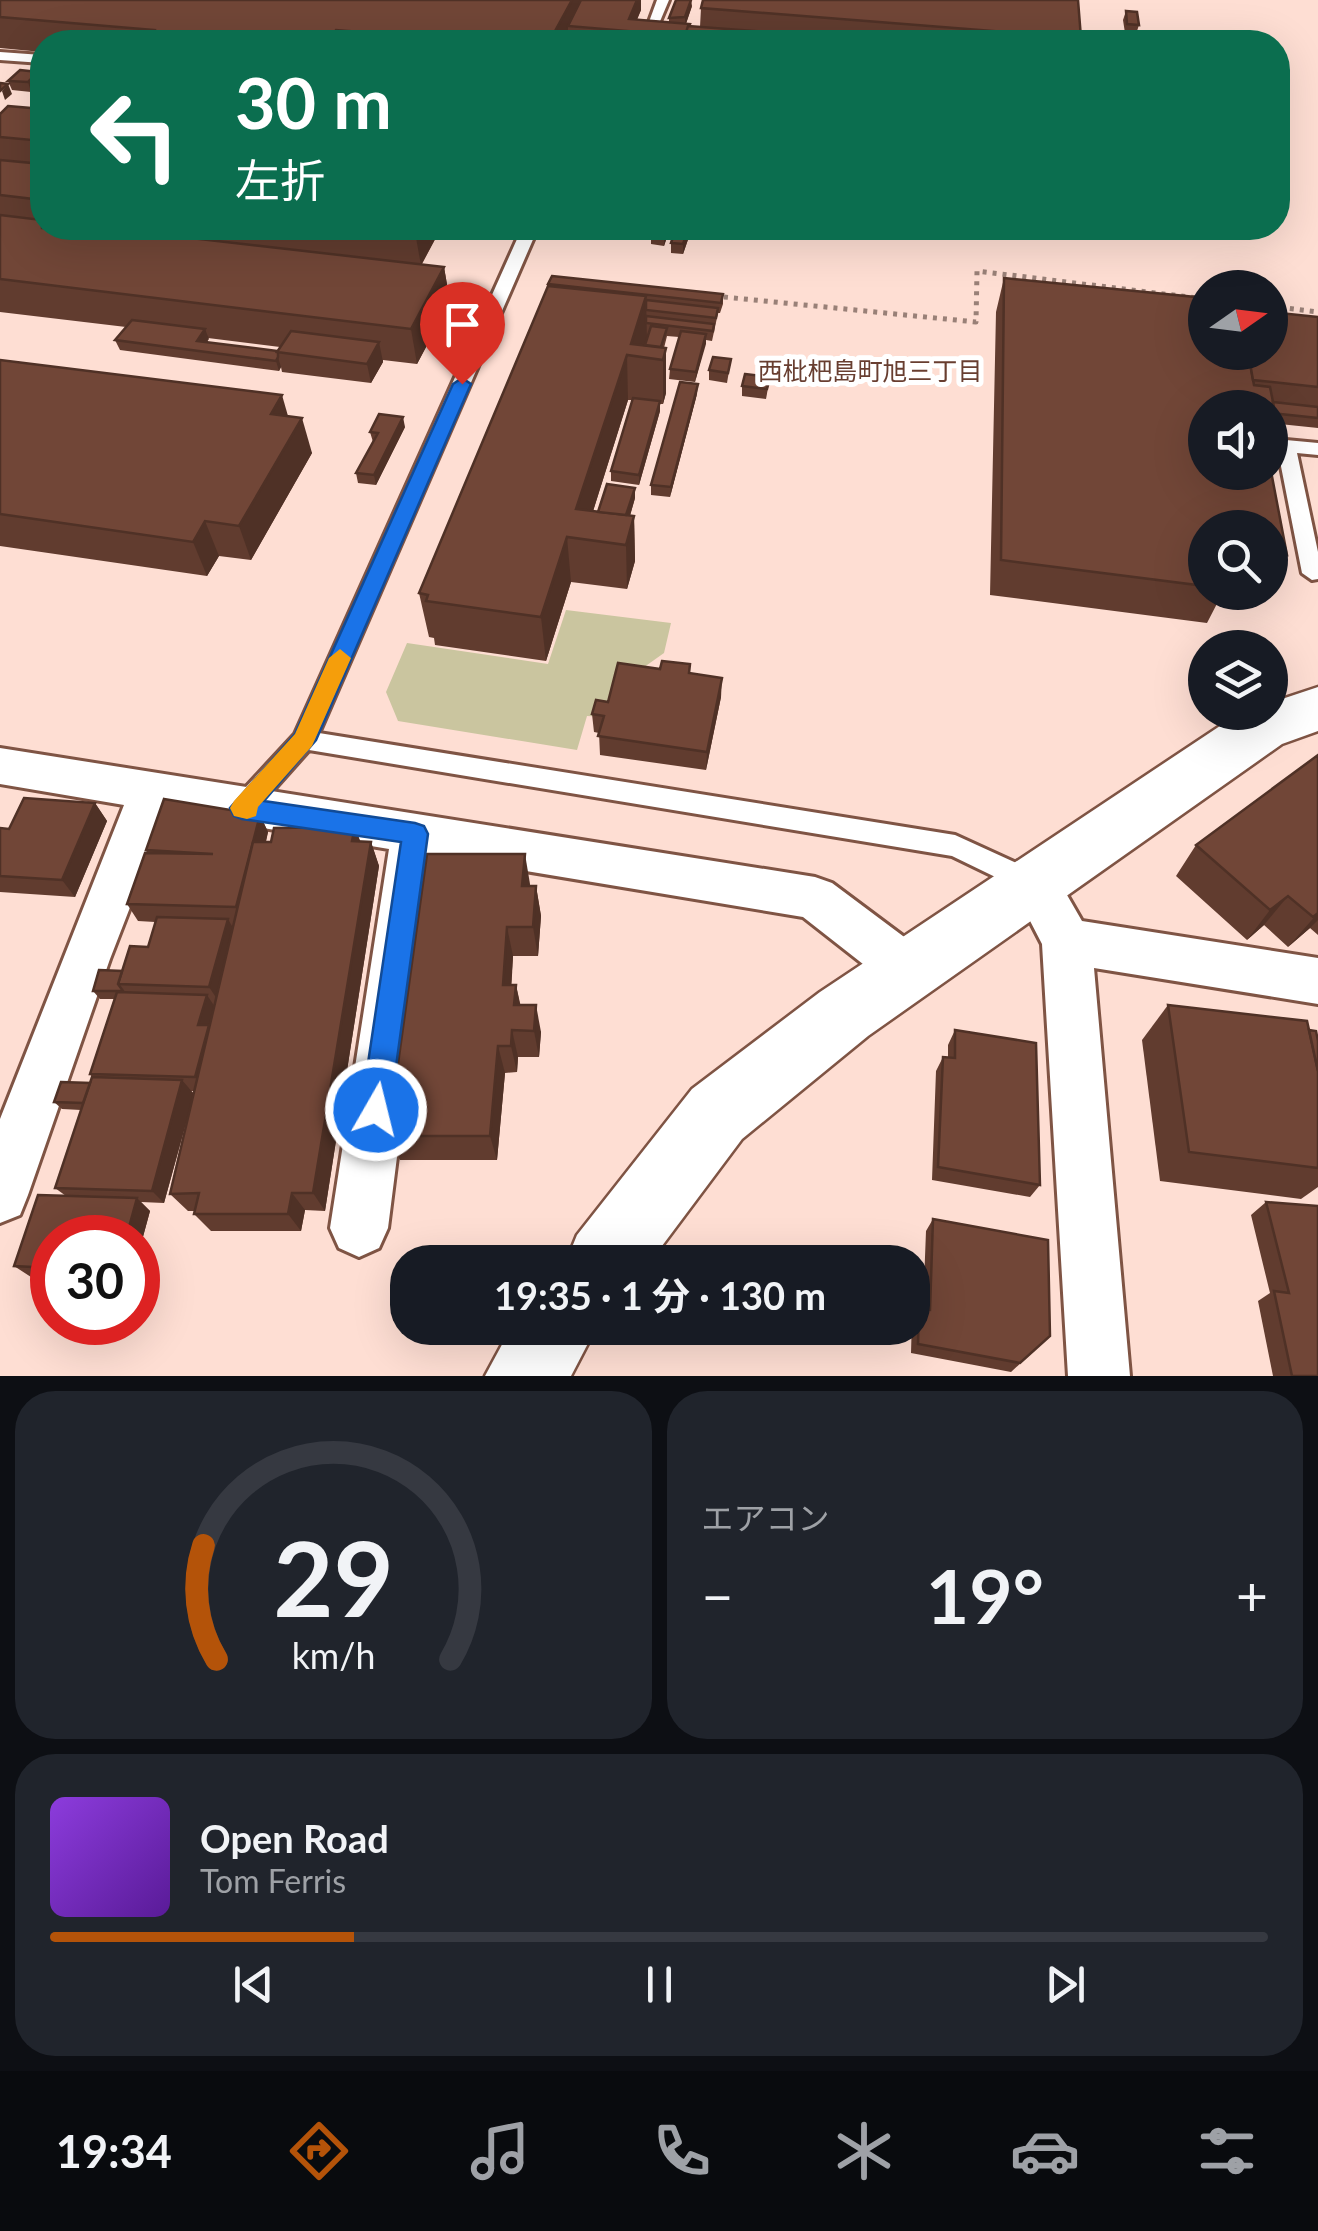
<!DOCTYPE html>
<html lang="ja">
<meta charset="utf-8">
<style>
:root{--surface:#171b24;--page:#20242c;--text:#f1f3f6;--muted:#9ea1a6;--line:#363941;--accent:#b45309}
body{margin:0;font-family:Lato,"Noto Sans JP",sans-serif;background:var(--page);color:var(--text);height:100vh;display:flex;flex-direction:column;font-size:38px;white-space:nowrap}
*{box-sizing:border-box;margin:0}
p{font-size:32px;color:var(--muted)}
.icon{flex:none;width:55px;height:55px;fill:none;stroke:currentColor;stroke-width:2;stroke-linecap:round;stroke-linejoin:round}
.map{position:relative;height:1376px;overflow:hidden}
.side{display:flex;flex-direction:column;gap:15px;padding:15px;background:#0d0f14;flex:1}
.side>*{flex:none}
.guide{position:absolute;left:30px;top:30px;width:1260px;height:210px;border-radius:40px;box-shadow:0 10px 40px #0002;background:#0b6e4f;color:#fff;overflow:hidden}
.needle{width:65px;rotate:76deg}
.controls{position:absolute;left:1188px;top:270px;display:grid;gap:20px}
.controls a{display:grid;place-items:center;width:100px;height:100px;border-radius:50%;background:var(--surface);box-shadow:0 10px 40px #0002;font-size:50px}
.speed{position:absolute;left:30px;top:1215px;display:flex;gap:20px;font-size:50px;font-weight:700;text-align:center}
.speed>*{display:grid;place-content:center;width:130px;height:130px;border-radius:50%;background:var(--surface);box-shadow:0 10px 40px #0002;line-height:1}
.speed .limit{border:15px solid #d22;background:#fff;color:#111}
.pin{position:absolute;display:grid;place-items:center;width:85px;height:85px;color:#fff;margin:-102px -42px;border-radius:50% 50% 50% 0;rotate:-45deg;box-shadow:0 0 10px #0007}
.pin .icon{rotate:45deg}
.me{position:absolute;width:110px;margin:-55px;rotate:8deg;stroke-linejoin:round;filter:drop-shadow(0 0 8px #0008)}
.turn{display:flex;align-items:center;gap:35px;height:210px;padding:0 40px;font-size:45px}
.turn .icon{width:130px;height:130px;stroke-width:2.5}
.turn b{display:block;font-size:70px;line-height:85px}
.big{font-size:75px;font-weight:700;line-height:1.1}
.side .widget{flex:1;display:flex;flex-direction:column;justify-content:center;gap:15px;min-width:0;padding:0 35px;border-radius:40px;background:var(--page)}
.side .dial{align-items:center;gap:0}
.dial svg{height:260px;overflow:visible;fill:none;stroke:var(--line);stroke-width:7;stroke-linecap:round;text-anchor:middle}
.dial text{fill:var(--text);stroke:none}
.song{display:flex;align-items:center;gap:30px}
.cover{width:120px;height:120px;border-radius:15px;background:linear-gradient(135deg,hsl(270 70% 55%),hsl(270 70% 35%))}
.played{height:10px;border-radius:5px;background:linear-gradient(90deg,var(--accent) 25%,var(--line) 25%)}
.keys{display:flex;justify-content:space-around;direction:ltr}
.heat{display:flex;justify-content:space-between;align-items:center;font-size:55px;direction:ltr}
.side .tiles{flex:1;display:grid;gap:15px;grid-template-columns:1fr 1fr}
.widget:last-child{grid-column:span 2}
.trip{position:absolute;left:390px;top:1245px;width:540px;height:100px;border-radius:40px;background:var(--surface);box-shadow:0 10px 40px #0002;font-weight:700;line-height:100px;text-align:center}
.tab-bar{display:flex;height:160px;justify-content:space-around;align-items:center;background:#090b0e;color:var(--muted)}
.tab-bar .icon{width:70px;height:70px}
.tab-bar .current{color:var(--accent)}
.tab-bar b{font-size:45px;color:var(--text)}
.map>svg:first-child{display:block}
</style>
<div class="map">
<svg width="1318" height="1376" viewBox="0 0 1318 1376">
<rect width="100%" height="100%" fill="#feded3"/>
<polygon fill="#cac59f" points="566,610 671,623 664,653 640,670 605,717 587,716 577,750 398,721 386,692 407,643 548,664"/>
<g fill="none" stroke-linecap="round" stroke-linejoin="round">
<g stroke="#7f5444" stroke-width="6">
<g id="lane">
<polygon points="657,0 669,0 653,38 642,41"/>
<polygon points="0,52 42,55 42,63 0,60"/>
<polygon points="522,228 538,228 319,733 955,835 1038,873 1042,881 1038,889 1029,892 1020,889 952,856 309,750 251,815 242,818 233,815 230,808 233,801 295,734"/>
<polygon points="1286,440 1318,443 1318,455 1297,453 1318,552 1318,579 1312,580 1302,573 1277,446"/>
</g>
</g>
<g stroke="#7f5444" stroke-width="6">
<g id="street">
<polygon points="0,748 815,877 832,883 927,954 934,970 927,986 909,993 891,986 803,917 435,856 388,1228 379,1248 359,1257 339,1248 330,1228 389,849 167,812 110,959 28,1195 20,1215 0,1223 0,1119 124,805 0,784"/>
<polygon points="1035,863 1052,869 1082,921 1318,958 1318,1004 1094,968 1130,1376 1068,1376 1042,944 1011,884 1018,869"/>
</g>
</g>
<g stroke="#7f5444" stroke-width="5">
<g id="secondary">
<polygon points="1318,687 1318,731 1282,744 868,1036 742,1139 650,1262 566,1262 577,1235 692,1089 820,992 1241,712 1270,712 1270,703"/>
<polygon points="511,1328 596,1328 571,1376 485,1376"/>
</g>
</g>
<g stroke="#998077" stroke-width="5" stroke-dasharray="4 6" stroke-linecap="butt">
<polyline points="714,296 976,322 977,271 1205,299"/>
<polyline points="1270,306 1318,312"/>
</g>
<use href="#lane" fill="#fff" fill-rule="evenodd"/>
<use href="#street" fill="#fff" fill-rule="evenodd"/>
<use href="#secondary" fill="#fff" fill-rule="evenodd"/>
</g>
<g fill="#613c2f" fill-rule="evenodd">
<polygon points="0,0 641,10 637,20 669,22 669,18 692,6 686,24 690,26 700,27 701,8 1081,38 1080,42 569,42 569,41 568,42 42,42 42,52 0,48"/>
<polygon points="1126,11 1139,25 1136,34 1125,33 1123,20"/>
<polygon points="8,81 42,82 31,92 12,90"/>
<polygon points="42,86 42,102 39,102 35,93"/>
<path d="M 42,109 L 42,228 L 440,228 L 440,230 L 422,264 L 444,267 L 450,302 L 417,364 L 383,360 L 383,362 L 371,383 L 282,372 L 281,367 L 279,371 L 120,350 L 115,340 L 126,327 L 0,312 L 0,114 ZM 208,338 L 280,347 L 278,351 L 207,342 Z"/>
<polygon points="611,228 637,228 635,230"/>
<polygon points="670,228 664,246 651,244 651,235"/>
<polygon points="676,228 692,228 683,254 671,253 671,243"/>
<polygon points="552,276 723,294 723,304 720,313 718,313 712,341 706,340 695,382 669,379 670,369 679,337 667,336 664,348 666,348 666,393 663,404 660,404 660,411 639,485 611,481 611,471 633,400 628,400 593,511 598,512 635,498 630,516 634,516 635,561 627,589 571,582 546,661 435,645 434,638 429,637 419,593"/>
<polygon points="1004,278 1205,352 1318,317 1318,428 1270,423 1270,408 1205,408 1287,555 1270,586 1270,528 1205,528 1205,592 1223,592 1207,623 990,595 996,312"/>
<polygon points="731,359 727,383 709,380 709,370"/>
<polygon points="0,360 288,416 312,453 251,560 219,556 207,576 0,546"/>
<polygon points="770,377 766,399 742,396 742,386"/>
<polygon points="697,394 670,497 651,495 651,485"/>
<polygon points="405,427 376,485 358,483 356,473 373,442 370,432"/>
<polygon points="690,673 721,697 706,770 600,755 599,733 594,732 592,714 608,702"/>
<polygon points="1318,755 1318,935 1310,928 1288,947 1264,925 1247,940 1176,876 1196,845"/>
<polygon points="95,803 107,821 75,897 0,892 0,828 9,829"/>
<polygon points="260,815 268,832 266,842 355,827 360,841 371,842 379,866 325,1211 305,1210 301,1231 211,1231 194,1214 195,1211 188,1211 170,1194 194,1091 191,1091 194,1094 164,1203 141,1202 150,1211 138,1255 138,1238 52,1238 52,1278 31,1277 14,1266 66,1196 55,1188 81,1110 62,1109 54,1102 90,1083 92,1077 90,1074 114,999 100,999 93,991 122,971 148,947 155,922 138,921 127,904 147,853 146,850"/>
<polygon points="530,886 536,886 541,916 538,956 513,956 511,985 516,985 520,1005 541,1032 539,1057 518,1057 517,1072 505,1073 497,1160 400,1160 388,1136"/>
<polygon points="1168,1005 1309,1030 1318,1041 1318,1187 1301,1199 1160,1181 1142,1040"/>
<polygon points="955,1030 1040,1185 1030,1197 932,1180 936,1071 943,1057 948,1057 948,1045"/>
<polygon points="1266,1202 1318,1376 1273,1376 1258,1301 1270,1293 1251,1215"/>
<polygon points="933,1219 1050,1336 1011,1372 911,1353 912,1318 919,1309 923,1309 926,1231"/>
</g>
<g fill="#4f3126">
<polygon points="572,0 589,0 568,26 568,42 549,42"/>
<polygon points="637,0 641,0 641,10 631,32 629,19"/>
<polygon points="691,0 692,6 685,26 685,17"/>
<polygon points="336,30 338,42 328,41"/>
<polygon points="38,72 42,82 31,92 28,82"/>
<polygon points="8,84 12,94 5,100 2,91"/>
<polygon points="422,228 440,228 440,230 421,265 416,238"/>
<polygon points="667,228 670,228 664,246 664,236"/>
<polygon points="689,228 692,228 683,254 683,244"/>
<polygon points="444,267 450,302 417,364 411,329"/>
<polygon points="646,296 647,341 642,357 631,344"/>
<polygon points="205,329 209,339 200,351 197,341"/>
<polygon points="706,334 706,344 695,382 696,372"/>
<polygon points="379,342 383,362 371,383 367,364"/>
<polygon points="666,348 666,393 663,404 663,360"/>
<polygon points="627,355 628,400 584,540 576,509"/>
<polygon points="278,357 281,367 279,371 276,361"/>
<polygon points="698,384 697,394 670,497 671,487"/>
<polygon points="282,395 292,430 271,414"/>
<polygon points="660,401 660,411 639,485 639,475"/>
<polygon points="403,417 405,427 376,485 374,475"/>
<polygon points="302,418 312,453 251,560 239,526"/>
<polygon points="635,488 635,498 621,546 620,536"/>
<polygon points="634,516 635,561 627,589 626,545"/>
<polygon points="205,521 219,556 207,576 193,542"/>
<polygon points="567,537 571,582 546,661 541,617"/>
<polygon points="722,678 721,697 706,770 707,752"/>
<polygon points="95,803 107,821 75,897 62,880"/>
<polygon points="260,815 268,832 245,924 236,907"/>
<polygon points="355,827 364,852 352,841"/>
<polygon points="371,842 379,866 325,1211 313,1193"/>
<polygon points="525,854 530,884 527,916 522,886"/>
<polygon points="536,886 541,916 538,956 533,927"/>
<polygon points="1288,896 1264,925 1247,940 1270,910"/>
<polygon points="1318,913 1318,920 1310,928 1288,947"/>
<polygon points="228,919 237,935 219,1002 209,987"/>
<polygon points="507,927 513,956 510,1013 503,985"/>
<polygon points="516,985 522,1012 520,1032 514,1005"/>
<polygon points="207,995 217,1010 206,1091 195,1077 198,1025"/>
<polygon points="536,1005 541,1032 539,1057 534,1031"/>
<polygon points="512,1030 518,1057 517,1072 511,1046"/>
<polygon points="498,1046 505,1073 497,1160 490,1136"/>
<polygon points="182,1080 194,1094 164,1203 152,1191"/>
<polygon points="292,1193 305,1210 301,1231 288,1214"/>
<polygon points="137,1198 150,1211 138,1255 138,1238 126,1238"/>
</g>
<g fill="#714637" stroke="#4f3126" stroke-width="2.5">
<polygon points="0,0 572,0 549,42 487,42 336,30 328,41 345,42 142,42 154,30 0,17"/>
<polygon points="581,0 637,0 629,19 690,24 683,42 659,42 663,34 568,26"/>
<polygon points="676,0 691,0 685,17 669,18"/>
<polygon points="703,0 1078,0 1081,38 701,8"/>
<polygon points="1126,11 1137,12 1139,25 1127,24"/>
<polygon points="688,26 897,42 683,42"/>
<polygon points="20,70 38,72 28,82 8,81"/>
<polygon points="0,83 8,84 0,91"/>
<polygon points="8,106 42,109 42,141 0,137 0,114"/>
<polygon points="0,160 42,164 42,200 0,195"/>
<polygon points="0,215 42,220 42,228 104,228 444,267 411,329 0,279"/>
<polygon points="316,228 422,228 416,238"/>
<polygon points="653,228 667,228 664,236 651,235"/>
<polygon points="676,228 689,228 683,244 671,243"/>
<polygon points="552,276 723,294 721,303 548,284"/>
<polygon points="1004,278 1205,298 1205,352 1248,352 1254,385 1270,387 1274,407 1258,405 1259,408 1205,408 1205,472 1270,472 1270,466 1287,555 1270,553 1270,528 1205,528 1205,586 1001,560"/>
<polygon points="548,286 646,296 631,344 666,348 663,360 627,355 576,509 634,516 626,545 567,537 541,617 426,601 428,595 419,593"/>
<polygon points="646,300 718,308 716,318 646,310"/>
<polygon points="1270,312 1318,317 1318,387 1253,380 1248,352 1270,352"/>
<polygon points="646,316 714,324 713,331 646,323"/>
<polygon points="132,320 205,329 197,341 278,351 278,357 276,361 115,340"/>
<polygon points="651,326 667,328 661,347 645,345"/>
<polygon points="291,331 379,342 367,364 277,352"/>
<polygon points="681,331 706,334 696,372 670,369"/>
<polygon points="713,357 731,359 728,373 709,370"/>
<polygon points="0,360 282,395 271,414 302,418 239,526 205,521 193,542 0,514"/>
<polygon points="745,374 770,377 767,389 742,386"/>
<polygon points="680,382 698,384 671,487 651,485"/>
<polygon points="633,398 660,401 639,475 611,471"/>
<polygon points="1273,402 1318,407 1318,418 1271,413 1274,407"/>
<polygon points="379,414 403,417 374,475 356,473 378,433 370,432"/>
<polygon points="607,484 635,488 626,515 598,512"/>
<polygon points="662,661 690,664 689,673 722,678 707,752 598,736 604,716 592,714 596,700 608,702 618,663 660,669"/>
<polygon points="1318,755 1318,913 1313,917 1288,896 1270,910 1196,845"/>
<polygon points="24,798 95,803 62,880 0,876 0,828 9,829"/>
<polygon points="164,799 260,815 236,907 127,904 145,853 213,854 146,850"/>
<polygon points="355,827 352,841 371,842 313,1193 292,1193 288,1214 194,1214 199,1193 170,1194 253,842 271,842 274,828"/>
<polygon points="427,854 525,854 522,886 536,886 533,927 507,927 503,985 516,985 514,1005 536,1005 534,1031 512,1030 511,1046 498,1046 490,1136 388,1136"/>
<polygon points="157,917 228,919 209,987 118,984 130,946 148,947"/>
<polygon points="99,970 122,971 118,984 123,991 93,991"/>
<polygon points="117,992 207,995 198,1025 209,1025 195,1077 90,1074"/>
<polygon points="1168,1005 1307,1021 1318,1071 1318,1168 1189,1152"/>
<polygon points="955,1030 1036,1043 1040,1185 938,1167 943,1057 955,1058"/>
<polygon points="1309,1030 1316,1031 1318,1041 1318,1071"/>
<polygon points="92,1077 182,1080 152,1191 55,1188"/>
<polygon points="61,1082 90,1083 83,1103 54,1102"/>
<polygon points="38,1195 137,1198 126,1238 52,1238 52,1268 14,1266"/>
<polygon points="1266,1202 1318,1206 1318,1376 1292,1376 1274,1291 1289,1293"/>
<polygon points="933,1219 1048,1240 1050,1336 1020,1363 918,1344 919,1309 930,1310"/>
</g>
<polygon fill="#1a73e8" stroke="#114b97" stroke-width="2.5" points="462,378 471,384 316,740 264,801 415,823 424,826 428,834 390,1110 386,1120 376,1124 365,1120 361,1110 401,842 242,819 234,816 230,808 295,734 453,384"/>
<polygon fill="#f59e0b" points="340,649 351,658 312,746 258,807 256,816 247,819 234,816 230,808 234,801 295,734 329,658"/>
<g text-anchor="middle" dominant-baseline="central" stroke-width="10" stroke-linejoin="round" paint-order="stroke">
<g font-size="25" fill="#683e30" stroke="#fff">
<text x="870" y="370">西枇杷島町旭三丁目</text>
</g>
</g>
</svg>
<div class="controls">
<a><svg class="needle" viewBox="-14 -14 28 28"><path d="M0-13l5 13h-10z" fill="#e53935"/><path d="M0 13l5-13h-10z" fill="#9ea1a6"/></svg></a>
<a><svg class="icon" aria-label="sound" viewBox="0 0 24 24"><path d="M4 9h4l5-4v14l-5-4H4zM17 9q2 3 0 6"/></svg></a>
<a><svg class="icon" aria-label="search" viewBox="0 0 24 24"><circle cx="10" cy="10" r="6"/><path d="M15 15l6 6"/></svg></a>
<a><svg class="icon" aria-label="layers" viewBox="0 0 24 24"><path d="M12 4l9 5-9 5-9-5zM3 14l9 5 9-5"/></svg></a>
</div>
<div class="speed"><div class="limit">30</div></div>
<div class="pin" style="left:462px;top:384px;background:#d93025"><svg class="icon" aria-label="arrive" viewBox="0 0 24 24"><path d="M6 21V4h12l-3 4 3 4H6"/></svg></div>
<svg class="me" style="left:376px;top:1110px" viewBox="-20 -20 40 40"><circle r="17" fill="#1a73e8" stroke="#fff" stroke-width="3"/><path d="M0-11L8 9 0 5-8 9z" fill="#fff"/></svg>
<div class="trip">19:35 · 1 分 · 130 m</div>
<div class="guide">
<div class="turn"><svg class="icon" aria-label="left" viewBox="0 0 24 24"><path d="M17 20v-9H6M10 6l-5 5 5 5"/></svg><div><b>30 m</b>左折</div></div>
</div>
</div>
<section class="side">
<div class="tiles">
<div class="widget dial"><svg viewBox="0 0 100 80">
<path d="M14 69A42 42 0 1 1 86 69"/>
<path d="M14 69A42 42 0 0 1 10 34" stroke="#b45309"/>
<text x="50" y="56" font-size="32" font-weight="700">29</text>
<text x="50" y="72" font-size="11">km/h</text>
</svg></div>
<div class="widget"><p>エアコン</p>
<div class="heat"><a>−</a><b class="big">19°</b><a>+</a></div>
</div>
<div class="widget">
<div class="song"><i class="cover"></i><div><b>Open Road</b><p>Tom Ferris</p></div></div>
<div class="played"></div>
<div class="keys"><svg class="icon" aria-label="previous" viewBox="0 0 24 24"><path d="M18 5L8 12l10 7zM5 5v14"/></svg><svg class="icon" aria-label="pause" viewBox="0 0 24 24"><path d="M8 5v14M16 5v14"/></svg><svg class="icon" aria-label="next" viewBox="0 0 24 24"><path d="M6 5l10 7-10 7zM19 5v14"/></svg></div>
</div>
</div>
</section>
<nav class="tab-bar">
<b>19:34</b>
<svg class="icon current" aria-label="directions" viewBox="0 0 24 24"><path d="M12 3l9 9-9 9-9-9zM9 14v-3h6M13 9l2 2-2 2"/></svg>
<svg class="icon" aria-label="music" viewBox="0 0 24 24"><path d="M9 18V5l10-2v13"/><circle cx="6" cy="18" r="3"/><circle cx="16" cy="16" r="3"/></svg>
<svg class="icon" aria-label="phone" viewBox="0 0 24 24"><path d="M5 4h4l2 5-3 2q2 4 5 5l2-3 5 2v4C11 20 4 13 5 4z"/></svg>
<svg class="icon" aria-label="climate" viewBox="0 0 24 24"><path d="M12 3v18M4 7l16 10M4 17L20 7"/></svg>
<svg class="icon" aria-label="car" viewBox="0 0 24 24"><path d="M5 17H2v-5l4-1 3-4h7l3 4 3 1v5h-3M9 17h6M6 11h13"/><circle cx="7" cy="17" r="2"/><circle cx="17" cy="17" r="2"/></svg>
<svg class="icon" aria-label="filters" viewBox="0 0 24 24"><path d="M4 7h16M4 17h16"/><circle cx="9" cy="7" r="2"/><circle cx="15" cy="17" r="2"/></svg>
</nav>
